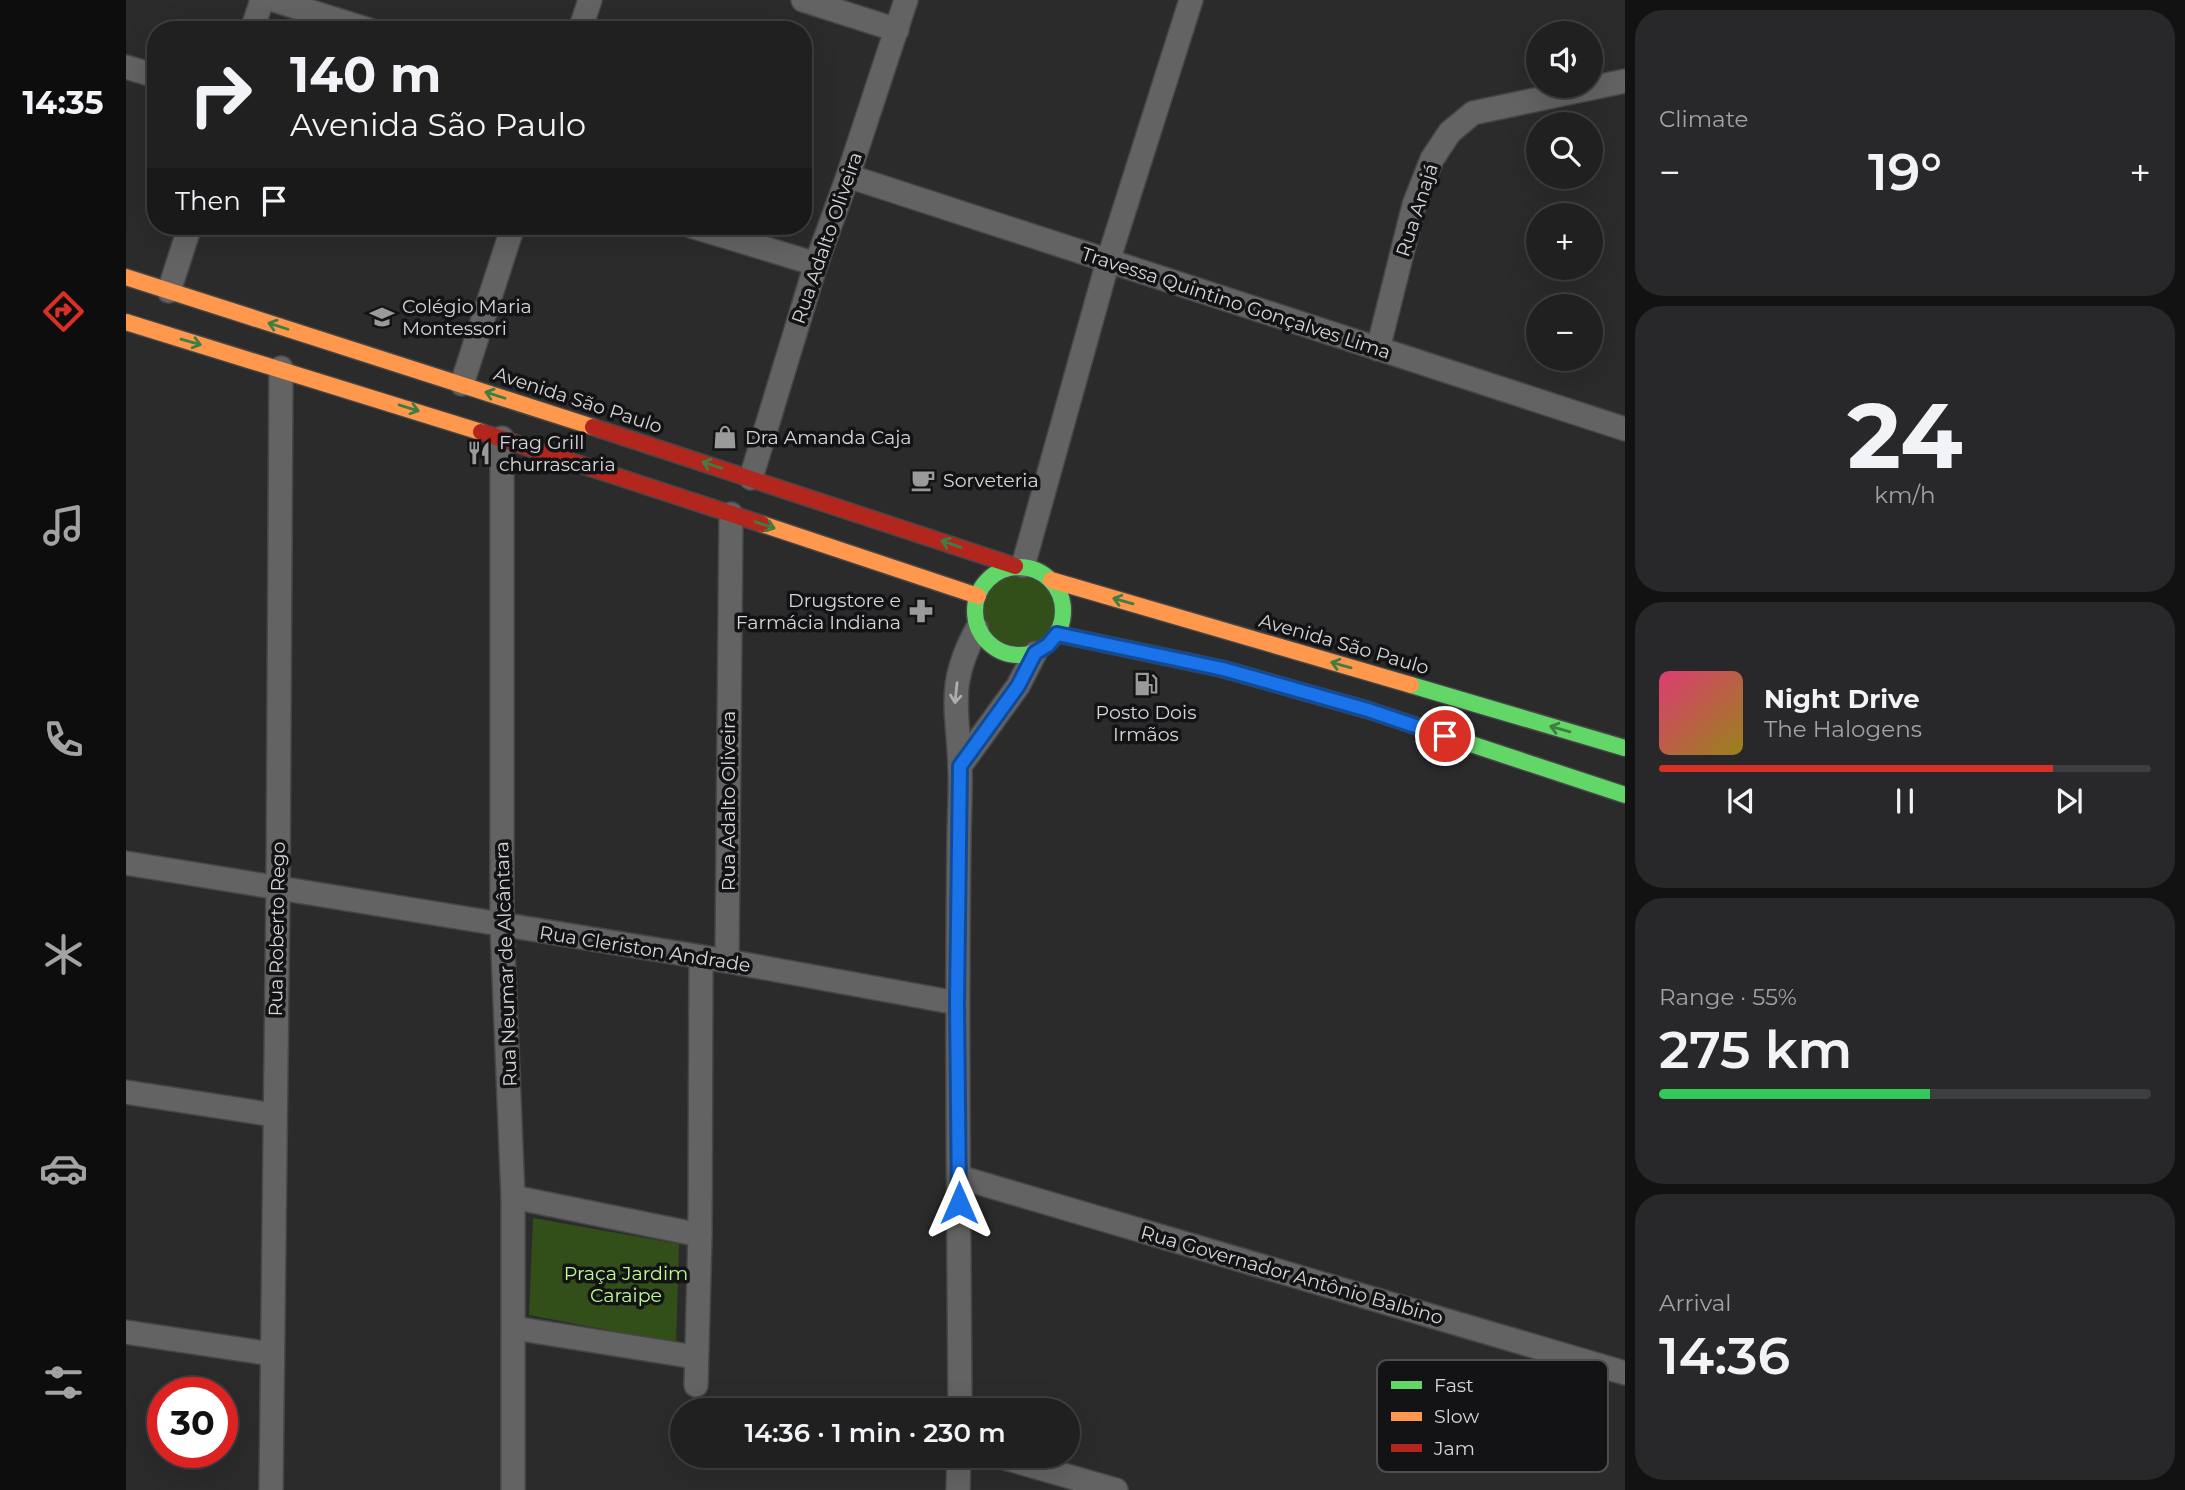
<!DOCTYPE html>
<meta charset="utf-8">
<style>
:root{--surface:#202021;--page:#28282a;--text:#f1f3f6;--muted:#a2a3a5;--line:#3d3e3f;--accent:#d93025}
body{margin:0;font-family:Montserrat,sans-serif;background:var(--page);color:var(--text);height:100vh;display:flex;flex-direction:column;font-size:26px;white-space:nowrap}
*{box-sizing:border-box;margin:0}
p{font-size:23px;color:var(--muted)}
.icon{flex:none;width:38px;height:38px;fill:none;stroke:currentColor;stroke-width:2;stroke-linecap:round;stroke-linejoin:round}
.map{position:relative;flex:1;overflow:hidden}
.panel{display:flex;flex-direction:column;gap:10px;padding:10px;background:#121212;width:560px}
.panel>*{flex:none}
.banner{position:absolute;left:21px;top:21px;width:665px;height:214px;border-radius:28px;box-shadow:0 7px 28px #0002,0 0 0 2px var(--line);background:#202021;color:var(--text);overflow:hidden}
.fabs{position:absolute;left:1400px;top:21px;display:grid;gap:14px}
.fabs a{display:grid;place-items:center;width:77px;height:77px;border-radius:50%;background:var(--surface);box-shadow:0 7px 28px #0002,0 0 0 2px var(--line);font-size:35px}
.speed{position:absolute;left:21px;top:1377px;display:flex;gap:14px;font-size:35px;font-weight:700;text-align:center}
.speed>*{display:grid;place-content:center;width:91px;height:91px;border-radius:50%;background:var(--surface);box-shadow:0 7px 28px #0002,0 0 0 2px var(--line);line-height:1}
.speed .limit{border:10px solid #d22;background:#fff;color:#111}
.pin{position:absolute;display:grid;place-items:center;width:60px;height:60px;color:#fff;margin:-30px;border:4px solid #fff;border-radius:50%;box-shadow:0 2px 7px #0007}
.me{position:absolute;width:77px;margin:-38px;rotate:0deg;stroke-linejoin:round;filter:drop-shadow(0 0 5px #0008)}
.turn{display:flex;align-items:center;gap:24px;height:147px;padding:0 28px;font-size:32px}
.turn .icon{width:91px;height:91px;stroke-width:2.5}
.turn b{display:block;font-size:49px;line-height:60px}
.then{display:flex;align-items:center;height:66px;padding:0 28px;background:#0003;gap:14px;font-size:26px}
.big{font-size:52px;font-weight:600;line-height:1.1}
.panel .tile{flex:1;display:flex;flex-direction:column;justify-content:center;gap:10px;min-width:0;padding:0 24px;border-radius:28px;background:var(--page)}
.panel .dial{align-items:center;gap:0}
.dial b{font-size:91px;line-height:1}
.song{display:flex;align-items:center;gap:21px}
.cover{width:84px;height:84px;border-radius:10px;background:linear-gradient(135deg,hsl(340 70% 55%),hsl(50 70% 35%))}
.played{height:7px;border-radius:4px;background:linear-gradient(90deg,var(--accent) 80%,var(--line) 80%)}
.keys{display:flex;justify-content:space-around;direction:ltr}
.heat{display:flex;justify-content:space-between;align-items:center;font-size:38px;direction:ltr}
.charge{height:10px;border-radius:5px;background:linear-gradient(90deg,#34c759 55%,var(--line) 0)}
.trip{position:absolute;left:544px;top:1398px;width:410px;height:70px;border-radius:35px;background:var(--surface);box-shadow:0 7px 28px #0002,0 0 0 2px var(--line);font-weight:600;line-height:70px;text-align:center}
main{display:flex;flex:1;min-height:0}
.dock{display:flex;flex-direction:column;width:126px;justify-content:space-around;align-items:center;background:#0d0d0d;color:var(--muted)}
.dock .icon{width:49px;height:49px}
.dock .on{color:var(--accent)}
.dock b{font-size:32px;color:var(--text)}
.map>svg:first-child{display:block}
</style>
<main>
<nav class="dock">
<b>14:35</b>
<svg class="icon on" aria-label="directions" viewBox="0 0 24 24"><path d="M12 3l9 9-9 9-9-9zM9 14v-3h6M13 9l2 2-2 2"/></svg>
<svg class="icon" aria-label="music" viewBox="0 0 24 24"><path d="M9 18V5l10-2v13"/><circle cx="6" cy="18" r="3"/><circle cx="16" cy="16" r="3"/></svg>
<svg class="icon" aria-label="phone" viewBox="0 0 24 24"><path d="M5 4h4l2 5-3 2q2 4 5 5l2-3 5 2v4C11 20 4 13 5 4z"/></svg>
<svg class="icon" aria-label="climate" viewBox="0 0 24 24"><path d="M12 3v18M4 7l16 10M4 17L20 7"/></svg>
<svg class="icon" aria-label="car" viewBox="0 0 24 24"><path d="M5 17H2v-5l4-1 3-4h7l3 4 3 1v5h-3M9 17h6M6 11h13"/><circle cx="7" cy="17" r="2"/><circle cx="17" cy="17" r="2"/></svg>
<svg class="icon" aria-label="filters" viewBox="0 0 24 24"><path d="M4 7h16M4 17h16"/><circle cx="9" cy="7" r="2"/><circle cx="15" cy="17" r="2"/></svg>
</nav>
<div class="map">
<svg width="1499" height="1490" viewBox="0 0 1499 1490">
<rect width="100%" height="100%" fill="#2b2b2c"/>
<g fill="#324f1a">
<circle cx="893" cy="611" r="39"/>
<polygon points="407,1218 553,1244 550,1343 403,1315"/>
</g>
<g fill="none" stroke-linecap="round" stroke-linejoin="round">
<g stroke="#464647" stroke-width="26">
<g id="street">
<polyline points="148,0 243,30"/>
<polyline points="677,0 771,30"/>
<polyline points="126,30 136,0"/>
<polyline points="454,30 464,0"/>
<polyline points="0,67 30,76"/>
<polyline points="722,176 1499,429"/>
<polyline points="565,226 690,264"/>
<polyline points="43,291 64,226"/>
<polyline points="1252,349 1288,205 1306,159 1324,132 1347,113 1499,81"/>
<polyline points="336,384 387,226"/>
<polyline points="376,438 376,926 387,1197 387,1490"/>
<polyline points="625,478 690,264 722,176 780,0"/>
<polyline points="897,566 982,261 1065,0"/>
<polyline points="834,766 892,686 909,653"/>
<polyline points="0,863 601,961 831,1003"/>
<polyline points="601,961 605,514"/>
<polyline points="0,1092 148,1115"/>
<polyline points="833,1177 1499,1373"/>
<polyline points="387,1197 574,1235"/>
<polyline points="388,1328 569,1357"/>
<polyline points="0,1332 146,1354"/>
<polyline points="570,1385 574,1235 575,957"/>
<path d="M 834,1410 C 833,1221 830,1032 833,842 C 833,817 835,792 834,768 C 832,708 820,686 851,629"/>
<polyline points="872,1456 990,1490"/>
<polyline points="145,1490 152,889 155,368"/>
<polyline points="832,1490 833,1456"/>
</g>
</g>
<g stroke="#464647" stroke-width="19">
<g id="fast">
<circle cx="893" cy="611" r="44"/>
<polyline points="931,634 1097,669 1242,710 1499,795"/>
<polyline points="1285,685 1499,748"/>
</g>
</g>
<g stroke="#464647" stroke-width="19">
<g id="slow">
<polyline points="0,277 467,427"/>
<polyline points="0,322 355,432"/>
<polyline points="636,524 852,596"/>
<polyline points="925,580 1285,685"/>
</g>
</g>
<g stroke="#464647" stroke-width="19">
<g id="jam">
<polyline points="467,427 889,566"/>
<polyline points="355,432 636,524"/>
</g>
</g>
<use href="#street" stroke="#636364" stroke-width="23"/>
<use href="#fast" stroke="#63d668" stroke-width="16"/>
<use href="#slow" stroke="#ff974d" stroke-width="16"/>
<use href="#jam" stroke="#b3261e" stroke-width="16"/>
</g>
<defs><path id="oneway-shaft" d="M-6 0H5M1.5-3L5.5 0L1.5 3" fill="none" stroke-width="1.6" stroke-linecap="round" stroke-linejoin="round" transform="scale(1.75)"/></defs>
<g stroke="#3f7e42">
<use href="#oneway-shaft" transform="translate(152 326) rotate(-162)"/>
<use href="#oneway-shaft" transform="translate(65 342) rotate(16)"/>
<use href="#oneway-shaft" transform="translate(369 395) rotate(-162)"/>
<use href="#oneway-shaft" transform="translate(283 408) rotate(17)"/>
<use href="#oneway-shaft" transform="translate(586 465) rotate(-162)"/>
<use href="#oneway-shaft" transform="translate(639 525) rotate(19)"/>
<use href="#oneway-shaft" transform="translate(825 544) rotate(-161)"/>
<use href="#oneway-shaft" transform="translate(997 601) rotate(-164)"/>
<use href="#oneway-shaft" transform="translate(1215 665) rotate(-164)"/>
<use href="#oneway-shaft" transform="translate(1434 729) rotate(-164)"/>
</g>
<use stroke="#aeadaf" href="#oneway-shaft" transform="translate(830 693) rotate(96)"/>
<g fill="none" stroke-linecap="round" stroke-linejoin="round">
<g stroke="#114b97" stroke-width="18">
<polyline id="route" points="833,1203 831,1003 834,766 892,686 909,653 922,645 931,634 1097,669 1242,710 1319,736"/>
</g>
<use href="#route" stroke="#1a73e8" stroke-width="12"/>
</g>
<defs>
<g id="school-bare" transform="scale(1.89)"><path d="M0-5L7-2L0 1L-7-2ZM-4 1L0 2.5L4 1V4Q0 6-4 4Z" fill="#9a9a9b" stroke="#131214" stroke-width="2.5" paint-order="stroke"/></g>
<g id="shop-bare" transform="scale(1.89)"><path d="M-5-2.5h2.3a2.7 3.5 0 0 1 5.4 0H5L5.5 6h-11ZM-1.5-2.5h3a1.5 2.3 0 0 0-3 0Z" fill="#9a9a9b" stroke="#131214" stroke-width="2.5" paint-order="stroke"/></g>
<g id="restaurant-bare" transform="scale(1.89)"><path d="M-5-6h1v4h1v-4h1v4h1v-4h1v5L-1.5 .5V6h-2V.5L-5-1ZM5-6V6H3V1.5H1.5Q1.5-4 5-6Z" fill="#9a9a9b" stroke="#131214" stroke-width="2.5" paint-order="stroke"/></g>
<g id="cafe-bare" transform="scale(1.89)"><path d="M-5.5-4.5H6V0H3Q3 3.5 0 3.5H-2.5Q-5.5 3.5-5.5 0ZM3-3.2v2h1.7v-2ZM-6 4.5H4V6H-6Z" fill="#9a9a9b" stroke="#131214" stroke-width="2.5" paint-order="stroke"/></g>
<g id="pharmacy-bare" transform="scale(1.89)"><path d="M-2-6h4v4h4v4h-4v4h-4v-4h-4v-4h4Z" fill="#9a9a9b" stroke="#131214" stroke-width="2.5" paint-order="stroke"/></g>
<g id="fuel-bare" transform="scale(1.89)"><path d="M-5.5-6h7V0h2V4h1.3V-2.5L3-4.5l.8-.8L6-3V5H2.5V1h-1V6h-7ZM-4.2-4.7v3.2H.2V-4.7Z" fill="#9a9a9b" stroke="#131214" stroke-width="2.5" paint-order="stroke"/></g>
</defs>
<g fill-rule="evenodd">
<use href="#school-bare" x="256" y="317"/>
<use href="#shop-bare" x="599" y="437"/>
<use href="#restaurant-bare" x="353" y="453"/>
<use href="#cafe-bare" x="797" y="480"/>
<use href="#pharmacy-bare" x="795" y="611"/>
<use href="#fuel-bare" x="1020" y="684"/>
</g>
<g text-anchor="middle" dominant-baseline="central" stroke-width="7" stroke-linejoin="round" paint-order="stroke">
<g font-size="19" fill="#d6d5d7" stroke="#131214">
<text transform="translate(1291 210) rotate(-72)">Rua Anajá</text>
<text transform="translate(701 238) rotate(-71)">Rua Adalto Oliveira</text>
<text transform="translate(1110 303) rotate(18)">Travessa Quintino Gonçalves Lima</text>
<text transform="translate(452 400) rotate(18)">Avenida São Paulo</text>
<text transform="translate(1218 644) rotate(16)">Avenida São Paulo</text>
<text transform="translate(602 801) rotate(-90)">Rua Adalto Oliveira</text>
<text transform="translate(151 929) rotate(-89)">Rua Roberto Rego</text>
<text transform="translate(519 949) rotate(9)">Rua Cleriston Andrade</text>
<text transform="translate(380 964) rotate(-92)">Rua Neumar de Alcântara</text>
<text transform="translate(1166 1275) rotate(16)">Rua Governador Antônio Balbino</text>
</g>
<g font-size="19" fill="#d6d5d7" stroke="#131214" text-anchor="start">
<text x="276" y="306">Colégio Maria<tspan x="276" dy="22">Montessori</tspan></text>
<text x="619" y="437">Dra Amanda Caja</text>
<text x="373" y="442">Frag Grill<tspan x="373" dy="22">churrascaria</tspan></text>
<text x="817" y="480">Sorveteria</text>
<text x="775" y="600" text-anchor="end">Drugstore e<tspan x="775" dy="22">Farmácia Indiana</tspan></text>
<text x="1020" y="712" text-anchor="middle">Posto Dois<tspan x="1020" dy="22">Irmãos</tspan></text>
</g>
<g font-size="19" fill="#bbfb8f" stroke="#131214">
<text x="500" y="1273">Praça Jardim<tspan x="500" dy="22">Caraipe</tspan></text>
</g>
</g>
<rect x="1251" y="1360" width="231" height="112" rx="10" fill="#131214" stroke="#4e4c4e" stroke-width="2"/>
<rect x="1265" y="1381" width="31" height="8" fill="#63d668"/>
<rect x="1265" y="1412" width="31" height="9" fill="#ff974d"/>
<rect x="1265" y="1444" width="31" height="8" fill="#b3261e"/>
<g font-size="19" fill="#d6d5d7">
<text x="1308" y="1392">Fast</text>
<text x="1308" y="1423">Slow</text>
<text x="1308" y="1455">Jam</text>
</g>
</svg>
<div class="fabs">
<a><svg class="icon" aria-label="sound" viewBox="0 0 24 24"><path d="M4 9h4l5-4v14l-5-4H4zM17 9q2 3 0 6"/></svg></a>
<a><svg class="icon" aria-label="search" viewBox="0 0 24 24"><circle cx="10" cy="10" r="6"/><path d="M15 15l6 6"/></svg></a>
<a>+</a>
<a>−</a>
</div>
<div class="speed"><div class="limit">30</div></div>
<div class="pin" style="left:1319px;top:736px;background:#d93025"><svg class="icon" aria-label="arrive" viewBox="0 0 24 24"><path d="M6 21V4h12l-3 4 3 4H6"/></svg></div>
<svg class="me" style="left:833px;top:1203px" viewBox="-20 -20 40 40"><path d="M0-17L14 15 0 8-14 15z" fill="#1a73e8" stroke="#fff" stroke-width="4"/></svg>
<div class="trip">14:36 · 1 min · 230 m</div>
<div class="banner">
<div class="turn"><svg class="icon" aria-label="right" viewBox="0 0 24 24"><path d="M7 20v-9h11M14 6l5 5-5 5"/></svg><div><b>140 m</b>Avenida São Paulo</div></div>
<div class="then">Then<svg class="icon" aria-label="arrive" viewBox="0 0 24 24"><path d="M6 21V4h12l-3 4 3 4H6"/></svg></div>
</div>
</div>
<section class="panel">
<div class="tile"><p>Climate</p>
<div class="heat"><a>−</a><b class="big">19°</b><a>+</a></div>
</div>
<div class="tile dial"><b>24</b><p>km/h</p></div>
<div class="tile">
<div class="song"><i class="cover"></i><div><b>Night Drive</b><p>The Halogens</p></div></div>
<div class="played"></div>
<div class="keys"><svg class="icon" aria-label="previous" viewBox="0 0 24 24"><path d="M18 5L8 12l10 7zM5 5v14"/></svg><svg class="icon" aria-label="pause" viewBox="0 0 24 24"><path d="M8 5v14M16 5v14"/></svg><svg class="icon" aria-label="next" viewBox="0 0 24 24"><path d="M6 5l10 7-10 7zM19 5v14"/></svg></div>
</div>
<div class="tile"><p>Range · 55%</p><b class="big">275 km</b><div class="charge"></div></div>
<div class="tile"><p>Arrival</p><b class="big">14:36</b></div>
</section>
</main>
